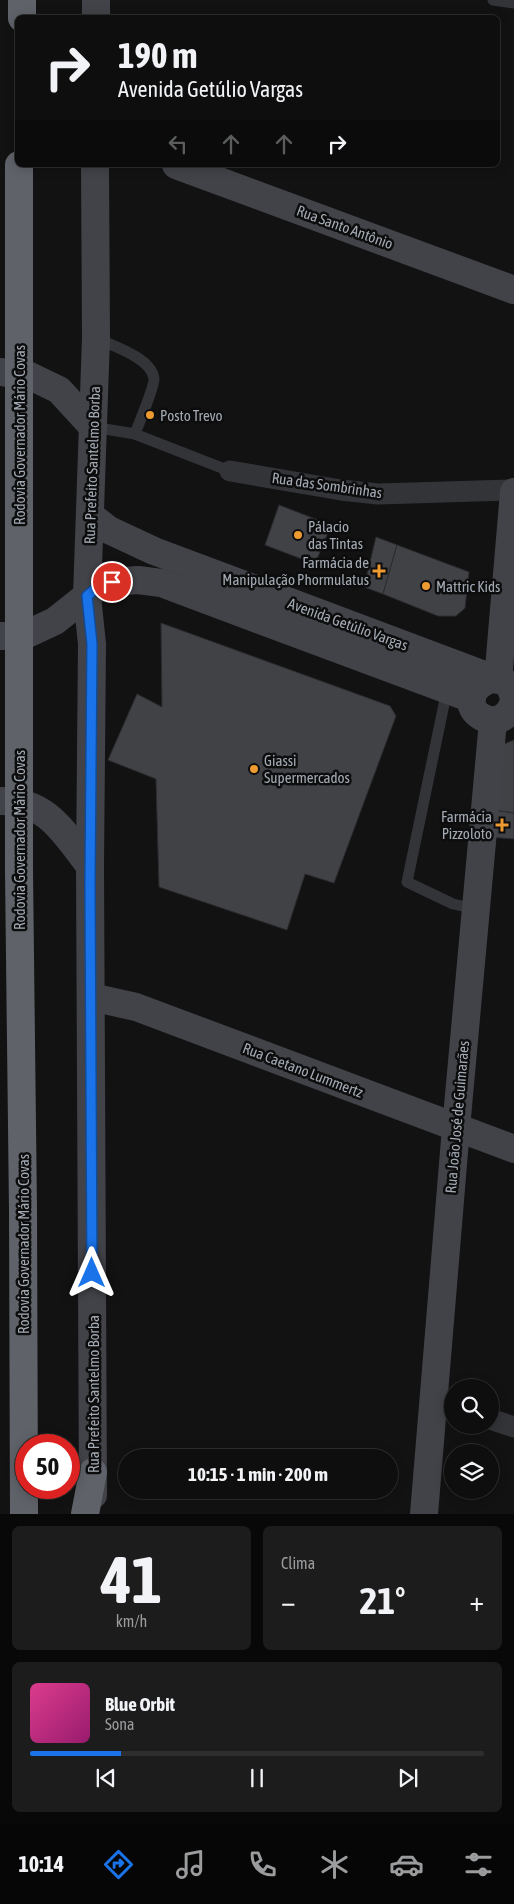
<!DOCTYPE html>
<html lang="pt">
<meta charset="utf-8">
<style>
:root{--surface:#0e0e0e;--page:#1c1c1c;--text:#f1f3f6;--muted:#9b9c9e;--line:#2e2e2e;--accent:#1a73e8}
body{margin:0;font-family:"Asap Condensed",sans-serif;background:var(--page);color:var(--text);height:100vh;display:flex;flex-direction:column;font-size:19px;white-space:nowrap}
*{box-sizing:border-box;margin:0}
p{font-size:16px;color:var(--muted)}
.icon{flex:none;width:28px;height:28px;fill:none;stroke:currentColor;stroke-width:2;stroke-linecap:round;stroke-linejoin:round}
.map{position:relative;height:1514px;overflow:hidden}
.sheet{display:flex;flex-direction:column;gap:12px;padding:12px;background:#080808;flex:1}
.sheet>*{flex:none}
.top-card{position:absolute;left:15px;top:15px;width:485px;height:152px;border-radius:8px;box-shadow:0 2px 12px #0003,0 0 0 1px var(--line);background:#0e0e0e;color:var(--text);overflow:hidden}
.fabs{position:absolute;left:444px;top:1379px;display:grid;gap:10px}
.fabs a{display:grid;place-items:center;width:55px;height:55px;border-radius:50%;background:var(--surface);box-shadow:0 2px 12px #0003,0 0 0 1px var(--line);font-size:25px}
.speed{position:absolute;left:15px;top:1434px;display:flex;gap:10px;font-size:25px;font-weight:700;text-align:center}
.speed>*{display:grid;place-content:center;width:65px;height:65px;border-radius:50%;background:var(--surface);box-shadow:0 2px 12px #0003,0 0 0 1px var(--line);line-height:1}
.speed .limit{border:8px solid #d22;background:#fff;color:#111}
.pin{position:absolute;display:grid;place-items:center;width:42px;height:42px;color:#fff;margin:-21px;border:2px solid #fff;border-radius:50%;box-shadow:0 1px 5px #0007}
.me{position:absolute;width:55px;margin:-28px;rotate:0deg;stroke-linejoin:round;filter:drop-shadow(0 0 4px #0008)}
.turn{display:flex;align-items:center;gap:18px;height:105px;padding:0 20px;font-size:22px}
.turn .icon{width:65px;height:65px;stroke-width:2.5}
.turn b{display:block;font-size:35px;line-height:42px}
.lanes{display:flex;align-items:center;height:48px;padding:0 20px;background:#0003;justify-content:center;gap:25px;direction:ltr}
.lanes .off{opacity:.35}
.big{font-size:38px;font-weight:700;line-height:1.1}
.sheet .tile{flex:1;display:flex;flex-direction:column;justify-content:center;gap:8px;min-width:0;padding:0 18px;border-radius:8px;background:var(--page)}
.sheet .dial{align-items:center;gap:0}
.dial b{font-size:65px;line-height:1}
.song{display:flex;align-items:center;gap:15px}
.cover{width:60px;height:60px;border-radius:8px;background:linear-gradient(135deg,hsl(330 70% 55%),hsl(320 70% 35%))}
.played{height:5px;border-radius:2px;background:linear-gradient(90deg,var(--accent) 20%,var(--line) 20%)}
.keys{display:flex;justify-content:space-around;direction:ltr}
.heat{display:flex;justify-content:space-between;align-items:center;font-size:28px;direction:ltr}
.sheet .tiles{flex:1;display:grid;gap:12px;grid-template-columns:1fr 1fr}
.tile:last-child{grid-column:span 2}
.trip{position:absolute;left:118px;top:1449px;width:280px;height:50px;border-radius:25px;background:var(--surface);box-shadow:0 2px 12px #0003,0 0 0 1px var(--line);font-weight:700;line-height:50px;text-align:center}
.tab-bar{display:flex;height:80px;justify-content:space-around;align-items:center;background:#060606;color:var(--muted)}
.tab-bar .icon{width:35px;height:35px}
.tab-bar .selected{color:var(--accent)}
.tab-bar b{font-size:22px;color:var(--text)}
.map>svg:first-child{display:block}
</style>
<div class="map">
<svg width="514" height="1514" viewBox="0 0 514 1514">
<rect width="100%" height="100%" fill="#121213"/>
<g fill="#414246" stroke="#2c2c2f">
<polygon points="279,505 331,525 315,564 265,545"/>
<polygon points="376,537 397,545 383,594 364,587"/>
<polygon points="397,545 469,572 465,608 456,616 438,616 383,594"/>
<polygon points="161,623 390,706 396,716 334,883 305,874 287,930 159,887 156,779 108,760 137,694 162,707"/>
<polygon points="514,740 514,813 492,810 499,746"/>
<polygon points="492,810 514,813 514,839 489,837"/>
</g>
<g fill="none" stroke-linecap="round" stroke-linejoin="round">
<g stroke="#333438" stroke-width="11">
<polyline points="493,0 514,3"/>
<path d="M 96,338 C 113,346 152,358 154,379 C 154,388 139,423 135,434"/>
<polyline points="93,427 135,434 230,471"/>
<polyline points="447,690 407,882 453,904 476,909"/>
</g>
<g stroke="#333438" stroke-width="21">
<polyline points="230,471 341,490 378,494 514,490"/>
<polyline points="434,1399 452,1406"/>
<polyline points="490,1419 514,1427"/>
</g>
<g stroke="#414348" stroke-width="28">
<polyline points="96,18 96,0"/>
<polyline points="176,165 514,290"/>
<polyline points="0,372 30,376 59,390 93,427"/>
<polyline points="91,516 109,530 154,551 498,680 514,492"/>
<polyline points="0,636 23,636 55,621 94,590 112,582 138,580 161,583 472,699"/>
<path d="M 514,699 C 505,653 448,698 482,717 C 497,726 511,715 514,700"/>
<path d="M 0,801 C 47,800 64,833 90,866"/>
<polyline points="91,997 136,1007 514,1149"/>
<polyline points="93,1495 90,866 92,644 87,596 96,338 95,165"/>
<polyline points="424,1514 456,1128 493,721"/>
</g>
<g stroke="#5f6369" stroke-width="28">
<polyline points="22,18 22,0"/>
<polyline points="19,872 23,1210 24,1514"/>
<polyline points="85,1514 93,1472"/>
</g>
<polyline stroke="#5f6369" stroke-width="28" points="19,872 19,165"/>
</g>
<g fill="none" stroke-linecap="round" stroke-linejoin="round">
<g stroke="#114b97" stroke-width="12">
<polyline id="route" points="92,1273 90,885 92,644 87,596 94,590 112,582"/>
</g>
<use href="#route" stroke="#1a73e8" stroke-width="9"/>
</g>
<g fill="#ed9a30" stroke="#0d0d0e" stroke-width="2">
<circle cx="150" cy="415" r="5"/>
<circle cx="298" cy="535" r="5"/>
<path d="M376.5 563.5h5v5h5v5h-5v5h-5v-5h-5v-5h5z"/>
<circle cx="426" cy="586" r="5"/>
<circle cx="254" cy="769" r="5"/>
<path d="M499.5 817.5h5v5h5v5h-5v5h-5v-5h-5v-5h5z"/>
</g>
<g text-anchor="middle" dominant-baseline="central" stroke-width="5" stroke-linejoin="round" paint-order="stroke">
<g font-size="15" fill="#a3aab3" stroke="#0d0d0e">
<text transform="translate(345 227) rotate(20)">Rua Santo Antônio</text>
<text transform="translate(19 435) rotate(-90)">Rodovia Governador Mário Covas</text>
<text transform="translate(92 465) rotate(-88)">Rua Prefeito Santelmo Borba</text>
<text transform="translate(327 485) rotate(8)">Rua das Sombrinhas</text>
<text transform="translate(348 624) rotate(20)">Avenida Getúlio Vargas</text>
<text transform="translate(19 840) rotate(-90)">Rodovia Governador Mário Covas</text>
<text transform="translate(303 1070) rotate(21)">Rua Caetano Lummertz</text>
<text transform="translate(457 1117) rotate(-85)">Rua João José de Guimarães</text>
<text transform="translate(23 1244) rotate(-90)">Rodovia Governador Mário Covas</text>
<text transform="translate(93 1394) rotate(-90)">Rua Prefeito Santelmo Borba</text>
</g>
<g font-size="15" fill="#a3aab3" stroke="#0d0d0e" text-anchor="start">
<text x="160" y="415">Posto Trevo</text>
<text x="308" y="526">Pálacio<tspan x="308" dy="17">das Tintas</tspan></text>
<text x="369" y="562" text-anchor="end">Farmácia de<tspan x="369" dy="17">Manipulação Phormulatus</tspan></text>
<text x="436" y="586">Mattric Kids</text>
<text x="264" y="760">Giassi<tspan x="264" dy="17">Supermercados</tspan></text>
<text x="492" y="816" text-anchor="end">Farmácia<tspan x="492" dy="17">Pizzoloto</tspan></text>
</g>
</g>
</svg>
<div class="fabs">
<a><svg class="icon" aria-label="search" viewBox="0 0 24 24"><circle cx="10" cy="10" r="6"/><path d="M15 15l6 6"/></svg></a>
<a><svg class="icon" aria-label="layers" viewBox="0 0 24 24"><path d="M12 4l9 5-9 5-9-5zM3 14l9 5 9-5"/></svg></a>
</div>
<div class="speed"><div class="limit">50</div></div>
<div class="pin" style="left:112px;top:582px;background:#d93025"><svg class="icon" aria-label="arrive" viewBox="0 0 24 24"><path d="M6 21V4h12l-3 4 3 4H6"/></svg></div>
<svg class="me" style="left:92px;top:1273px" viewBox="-20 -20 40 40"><path d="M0-17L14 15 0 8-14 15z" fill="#1a73e8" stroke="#fff" stroke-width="4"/></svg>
<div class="trip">10:15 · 1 min · 200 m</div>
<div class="top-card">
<div class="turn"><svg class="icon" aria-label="right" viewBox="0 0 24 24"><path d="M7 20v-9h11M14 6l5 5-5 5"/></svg><div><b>190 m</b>Avenida Getúlio Vargas</div></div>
<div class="lanes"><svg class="icon off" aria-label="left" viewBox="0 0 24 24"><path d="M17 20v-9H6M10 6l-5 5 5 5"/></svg><svg class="icon off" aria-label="ahead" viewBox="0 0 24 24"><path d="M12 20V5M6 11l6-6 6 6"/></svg><svg class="icon off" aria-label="ahead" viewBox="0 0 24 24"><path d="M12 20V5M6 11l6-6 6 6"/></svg><svg class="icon" aria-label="right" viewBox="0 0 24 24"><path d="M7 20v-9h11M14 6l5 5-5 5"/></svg></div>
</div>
</div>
<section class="sheet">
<div class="tiles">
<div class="tile dial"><b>41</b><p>km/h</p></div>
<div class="tile"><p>Clima</p>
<div class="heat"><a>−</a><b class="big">21°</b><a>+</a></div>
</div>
<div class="tile">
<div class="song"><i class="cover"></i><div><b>Blue Orbit</b><p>Sona</p></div></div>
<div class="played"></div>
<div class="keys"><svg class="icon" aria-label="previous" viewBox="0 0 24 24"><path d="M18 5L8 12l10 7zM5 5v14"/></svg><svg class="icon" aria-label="pause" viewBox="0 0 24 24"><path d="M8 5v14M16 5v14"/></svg><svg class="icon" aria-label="next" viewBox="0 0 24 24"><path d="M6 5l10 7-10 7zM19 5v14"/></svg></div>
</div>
</div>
</section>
<nav class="tab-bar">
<b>10:14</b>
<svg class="icon selected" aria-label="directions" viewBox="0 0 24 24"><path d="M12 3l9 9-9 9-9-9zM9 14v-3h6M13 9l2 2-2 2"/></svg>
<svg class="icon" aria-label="music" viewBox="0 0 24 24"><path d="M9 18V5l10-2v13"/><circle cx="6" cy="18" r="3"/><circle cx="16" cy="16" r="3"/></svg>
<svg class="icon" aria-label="phone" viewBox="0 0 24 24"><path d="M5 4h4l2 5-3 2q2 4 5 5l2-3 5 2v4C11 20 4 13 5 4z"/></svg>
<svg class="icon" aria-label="climate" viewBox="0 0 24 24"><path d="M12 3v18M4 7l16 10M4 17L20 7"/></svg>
<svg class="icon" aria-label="car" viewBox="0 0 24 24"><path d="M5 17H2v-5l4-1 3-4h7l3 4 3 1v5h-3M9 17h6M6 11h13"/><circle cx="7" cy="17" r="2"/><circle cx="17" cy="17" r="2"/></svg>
<svg class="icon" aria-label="filters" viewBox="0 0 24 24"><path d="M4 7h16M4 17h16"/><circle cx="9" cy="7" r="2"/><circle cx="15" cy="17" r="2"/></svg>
</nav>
